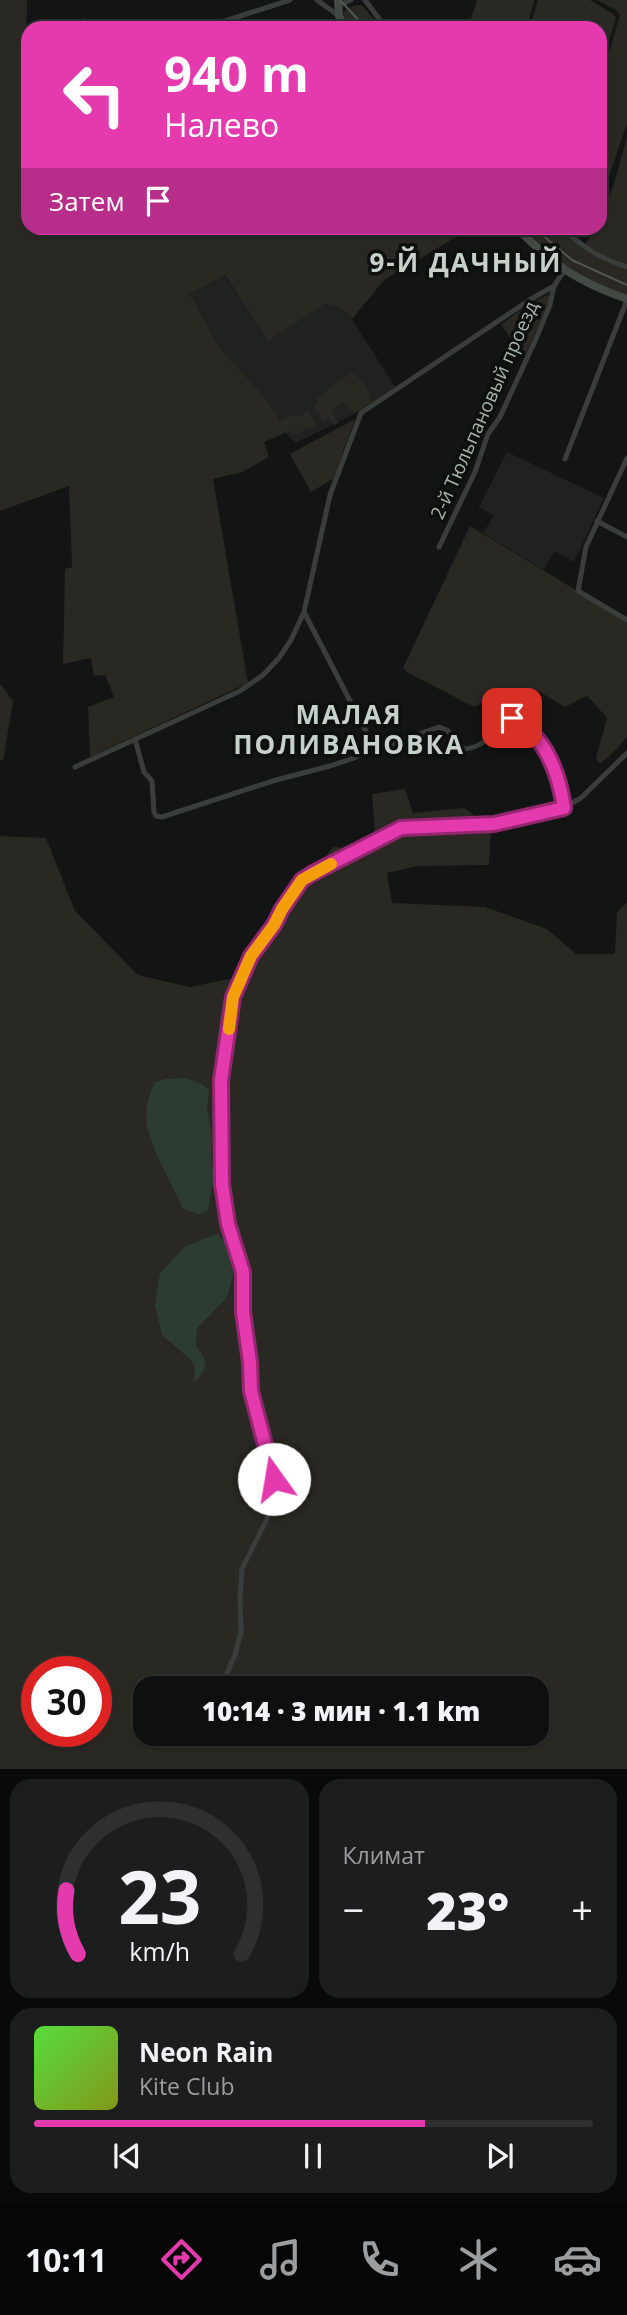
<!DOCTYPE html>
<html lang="ru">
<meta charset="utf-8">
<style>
:root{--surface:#0e100f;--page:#1c1e1d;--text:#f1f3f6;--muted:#9b9d9e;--line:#2e302f;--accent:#e53aad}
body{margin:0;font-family:"Open Sans",sans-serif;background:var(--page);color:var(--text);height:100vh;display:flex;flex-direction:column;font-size:26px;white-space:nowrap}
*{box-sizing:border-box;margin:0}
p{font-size:23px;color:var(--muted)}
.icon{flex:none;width:38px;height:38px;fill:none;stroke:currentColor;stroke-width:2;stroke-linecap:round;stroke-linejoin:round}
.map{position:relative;height:1769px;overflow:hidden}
.drawer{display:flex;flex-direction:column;gap:10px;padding:10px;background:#080908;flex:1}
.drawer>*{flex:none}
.top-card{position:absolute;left:21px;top:21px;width:586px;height:214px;border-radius:21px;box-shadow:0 2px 5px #0004,0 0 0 2px var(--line);background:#e53aad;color:#fff;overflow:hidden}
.speed{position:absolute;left:21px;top:1656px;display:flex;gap:14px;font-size:35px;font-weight:700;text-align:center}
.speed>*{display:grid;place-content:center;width:91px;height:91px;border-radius:50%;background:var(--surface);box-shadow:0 2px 5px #0004,0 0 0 2px var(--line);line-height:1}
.speed .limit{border:10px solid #d22;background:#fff;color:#111}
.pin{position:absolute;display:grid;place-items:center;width:60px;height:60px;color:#fff;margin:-30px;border-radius:14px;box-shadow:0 4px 10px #0006}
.me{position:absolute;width:77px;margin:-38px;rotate:347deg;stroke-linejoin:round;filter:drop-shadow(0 0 5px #0008)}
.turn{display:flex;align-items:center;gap:24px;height:147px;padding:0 28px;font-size:32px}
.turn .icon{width:91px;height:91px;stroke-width:2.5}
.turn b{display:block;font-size:49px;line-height:60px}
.then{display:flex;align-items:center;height:66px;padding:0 28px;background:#0003;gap:14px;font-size:26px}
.big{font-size:52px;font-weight:800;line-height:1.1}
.drawer .card{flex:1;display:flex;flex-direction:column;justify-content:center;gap:10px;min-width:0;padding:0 24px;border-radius:21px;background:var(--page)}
.drawer .dial{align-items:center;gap:0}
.dial svg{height:182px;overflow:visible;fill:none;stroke:var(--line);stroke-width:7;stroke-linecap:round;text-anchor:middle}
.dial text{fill:var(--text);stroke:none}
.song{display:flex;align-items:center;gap:21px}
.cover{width:84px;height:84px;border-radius:10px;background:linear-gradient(135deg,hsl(110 70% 55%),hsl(70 70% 35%))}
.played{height:7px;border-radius:4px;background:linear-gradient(90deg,var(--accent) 70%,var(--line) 70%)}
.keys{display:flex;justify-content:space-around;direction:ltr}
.heat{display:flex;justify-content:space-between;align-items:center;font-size:38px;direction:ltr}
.drawer .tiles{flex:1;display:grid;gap:10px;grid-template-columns:1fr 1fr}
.card:last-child{grid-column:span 2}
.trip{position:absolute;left:133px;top:1676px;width:416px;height:70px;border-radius:21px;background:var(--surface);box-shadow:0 2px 5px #0004,0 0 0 2px var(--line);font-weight:800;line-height:70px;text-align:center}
.tabs{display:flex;height:112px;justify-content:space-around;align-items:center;background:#060606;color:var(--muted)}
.tabs .icon{width:49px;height:49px}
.tabs .on{color:var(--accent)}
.tabs b{font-size:32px;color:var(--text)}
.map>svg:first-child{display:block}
</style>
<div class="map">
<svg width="627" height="1769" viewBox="0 0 627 1769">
<rect width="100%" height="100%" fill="#131514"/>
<g fill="#1f2221">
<polygon points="224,275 268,340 325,304 340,307 352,319 395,387 360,411 296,443 285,433 219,347 190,294"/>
<polygon points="507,452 604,498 574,562 554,551 544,570 483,533 494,516 479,507"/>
</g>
<g fill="#292822" fill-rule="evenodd">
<polygon points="0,0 27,0 24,139 25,153 28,159 28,228 459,228 463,233 384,280 352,319 340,307 325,304 268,341 225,275 190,294 219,347 265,398 280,421 291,415 301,416 308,411 317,425 312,430 310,427 293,436 289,431 264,442 269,457 242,472 213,479 248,683 90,757 88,707 114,697 105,675 94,676 91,658 63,664 65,569 72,567 69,486 0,511"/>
<polygon points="477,0 534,0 527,28 468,28"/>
<polygon points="538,0 590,0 613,14 616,18 600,72 600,28 530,28"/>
<polygon points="597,0 627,0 627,123 600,203 600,83 620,15 616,10"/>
<polygon points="356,5 362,5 381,28 348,28 343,13 346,9"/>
<polygon points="627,137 627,265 607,259 585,245 595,228 600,228 600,215 613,187"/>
<path d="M 523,228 L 558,228 C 584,249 593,259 627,269 L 627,296 C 583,281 554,261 523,228 Z"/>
<polygon points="549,294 550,298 524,359 501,324 533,302"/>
<path d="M 351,373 C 361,376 372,393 371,403 L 353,413 L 343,402 L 331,411 L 338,423 L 334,425 L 329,417 L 324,421 L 313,406 L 318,403 L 315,399 Z"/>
<polygon points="355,419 333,479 311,492 290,454"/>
<polygon points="470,526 627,621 627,736 618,748 600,764 596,758 607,718 587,696 565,707 535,689 504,696 503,693 474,707 407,672 403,668"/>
<polygon points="0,684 13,701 3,761 0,760"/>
<path d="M 405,789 L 413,813 L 464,808 L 491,828 L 489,865 L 417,866 L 387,873 L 392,903 L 485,907 L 547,929 L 576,954 L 615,954 L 617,912 L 627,902 L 627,1769 L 0,1769 L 0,836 L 46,838 L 75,911 L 138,975 L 190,987 L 244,976 C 267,928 301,889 333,847 L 348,848 L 375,835 L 372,794 ZM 37,1671 L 96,1671 L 96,1731 L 37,1731 ZM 145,1689 L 537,1689 L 537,1734 L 145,1734 Z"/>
</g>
<g fill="#2d3c30">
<path d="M 185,1078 L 202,1084 L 209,1090 L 207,1109 L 212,1135 L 211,1156 L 214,1178 L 208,1210 L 199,1214 L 183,1209 C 171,1182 154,1155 147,1126 C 144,1111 149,1095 155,1082 L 165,1079 Z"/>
<path d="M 218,1233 L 232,1253 L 233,1276 L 227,1297 L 197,1328 L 196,1346 C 210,1364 207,1367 194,1384 L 195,1368 L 190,1359 L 162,1335 L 155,1305 L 160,1273 L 185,1247 Z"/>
</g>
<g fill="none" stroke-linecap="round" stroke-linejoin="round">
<g stroke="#393e3c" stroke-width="5">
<polyline points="317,0 339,16"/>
<polyline points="365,0 386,28"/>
<polyline points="339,5 351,0"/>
<polyline points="84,21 86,28"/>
<polyline points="203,28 290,0"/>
<path d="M 561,228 C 584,247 598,258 627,267"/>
<polyline points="627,458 586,547 578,591 627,620"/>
<polyline points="565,459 627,300"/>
<polyline points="597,521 627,537"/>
<polyline points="439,547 475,472 488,434 500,417 535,341 550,305 554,286"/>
<polyline points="304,612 374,747"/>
<path d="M 135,739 L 144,772 L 152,781 L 154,812 L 156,816 L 162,817 L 276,780 L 330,766 L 354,758 L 374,747 L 380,748 L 439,727 L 447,730 L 464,749 C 484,748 497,729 512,718 C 521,722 527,729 533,737 C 552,758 560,780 563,808"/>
<polyline points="75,767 240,691 263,675 279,658 291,640 304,612 330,495 361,413 531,299 554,286 564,271"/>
<polyline points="220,1689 235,1655 241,1632 240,1597 242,1569 267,1519 273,1499 274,1479 251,1391 250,1362 243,1312 243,1272 228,1224 222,1184 221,1080 233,997 251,956 274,925 282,909 302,880 313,873 402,828 494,824 563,808 581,798 627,753"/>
</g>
<g stroke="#434945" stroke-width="8">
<polyline points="338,0 339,16 345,28"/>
<path d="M 517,228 C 553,265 578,282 627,299"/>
</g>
<g stroke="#505652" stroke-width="2">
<polyline points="340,0 366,28"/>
<polyline points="534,228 572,260 627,285"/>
</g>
</g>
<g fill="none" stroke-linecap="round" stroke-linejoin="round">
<g stroke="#952670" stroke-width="18">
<path id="route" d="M 274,1479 L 251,1391 L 250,1362 L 243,1312 L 243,1272 L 228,1224 L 222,1184 L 221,1080 L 233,997 L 251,956 L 274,925 L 282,909 L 302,880 L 313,873 L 401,828 L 494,824 L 564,808 C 559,773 545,736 512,718"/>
</g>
<use href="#route" stroke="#e53aad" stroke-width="12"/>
<polyline stroke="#f59e0b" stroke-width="12" points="229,1029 233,997 251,956 274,925 282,909 302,880 331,864"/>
</g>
<g text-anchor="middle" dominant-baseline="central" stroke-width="7" stroke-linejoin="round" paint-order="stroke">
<g font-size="19" fill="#a6b4ab" stroke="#0e100f">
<text transform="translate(484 410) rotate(-66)">2-й Тюльпановый проезд</text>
</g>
<g font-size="26" font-weight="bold" letter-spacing="2" fill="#c6d1ca" stroke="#0e100f">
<text x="466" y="262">9-Й ДАЧНЫЙ</text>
<text x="349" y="714">МАЛАЯ<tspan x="349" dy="30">ПОЛИВАНОВКА</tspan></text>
</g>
</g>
</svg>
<div class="speed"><div class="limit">30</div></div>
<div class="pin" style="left:512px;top:718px;background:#d93025"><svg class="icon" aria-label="arrive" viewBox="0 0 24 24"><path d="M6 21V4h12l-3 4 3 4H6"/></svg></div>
<svg class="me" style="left:274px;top:1479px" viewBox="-20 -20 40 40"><circle r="19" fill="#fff"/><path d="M0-13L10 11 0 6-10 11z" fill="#e53aad"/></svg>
<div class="trip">10:14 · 3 мин · 1.1 km</div>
<div class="top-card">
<div class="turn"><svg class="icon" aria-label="left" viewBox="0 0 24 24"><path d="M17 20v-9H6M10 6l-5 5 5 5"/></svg><div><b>940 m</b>Налево</div></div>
<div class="then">Затем<svg class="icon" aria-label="arrive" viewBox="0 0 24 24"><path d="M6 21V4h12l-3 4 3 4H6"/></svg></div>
</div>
</div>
<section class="drawer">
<div class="tiles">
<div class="card dial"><svg viewBox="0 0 100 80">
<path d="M14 69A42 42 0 1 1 86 69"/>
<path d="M14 69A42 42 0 0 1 9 41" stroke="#e53aad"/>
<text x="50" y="56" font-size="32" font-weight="700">23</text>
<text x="50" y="72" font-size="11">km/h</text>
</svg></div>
<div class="card"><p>Климат</p>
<div class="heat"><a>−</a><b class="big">23°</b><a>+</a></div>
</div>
<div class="card">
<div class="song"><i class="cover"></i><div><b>Neon Rain</b><p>Kite Club</p></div></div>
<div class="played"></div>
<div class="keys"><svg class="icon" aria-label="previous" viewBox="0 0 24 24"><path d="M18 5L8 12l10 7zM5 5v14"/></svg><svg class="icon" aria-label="pause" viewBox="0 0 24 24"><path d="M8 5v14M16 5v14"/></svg><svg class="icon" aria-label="next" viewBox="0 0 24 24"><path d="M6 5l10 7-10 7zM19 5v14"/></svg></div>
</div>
</div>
</section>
<nav class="tabs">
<b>10:11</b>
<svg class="icon on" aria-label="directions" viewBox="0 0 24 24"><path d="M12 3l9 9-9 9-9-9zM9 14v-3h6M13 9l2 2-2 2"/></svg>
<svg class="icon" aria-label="music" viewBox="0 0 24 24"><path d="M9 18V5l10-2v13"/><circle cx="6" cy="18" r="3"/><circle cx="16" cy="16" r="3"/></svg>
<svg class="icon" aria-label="phone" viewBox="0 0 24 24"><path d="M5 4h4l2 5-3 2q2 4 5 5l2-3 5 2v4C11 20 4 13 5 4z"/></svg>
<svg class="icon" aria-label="climate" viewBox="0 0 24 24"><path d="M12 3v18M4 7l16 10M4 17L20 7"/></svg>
<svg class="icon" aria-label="car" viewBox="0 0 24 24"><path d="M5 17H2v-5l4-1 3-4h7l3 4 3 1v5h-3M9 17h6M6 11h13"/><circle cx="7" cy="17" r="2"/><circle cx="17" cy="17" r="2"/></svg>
</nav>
